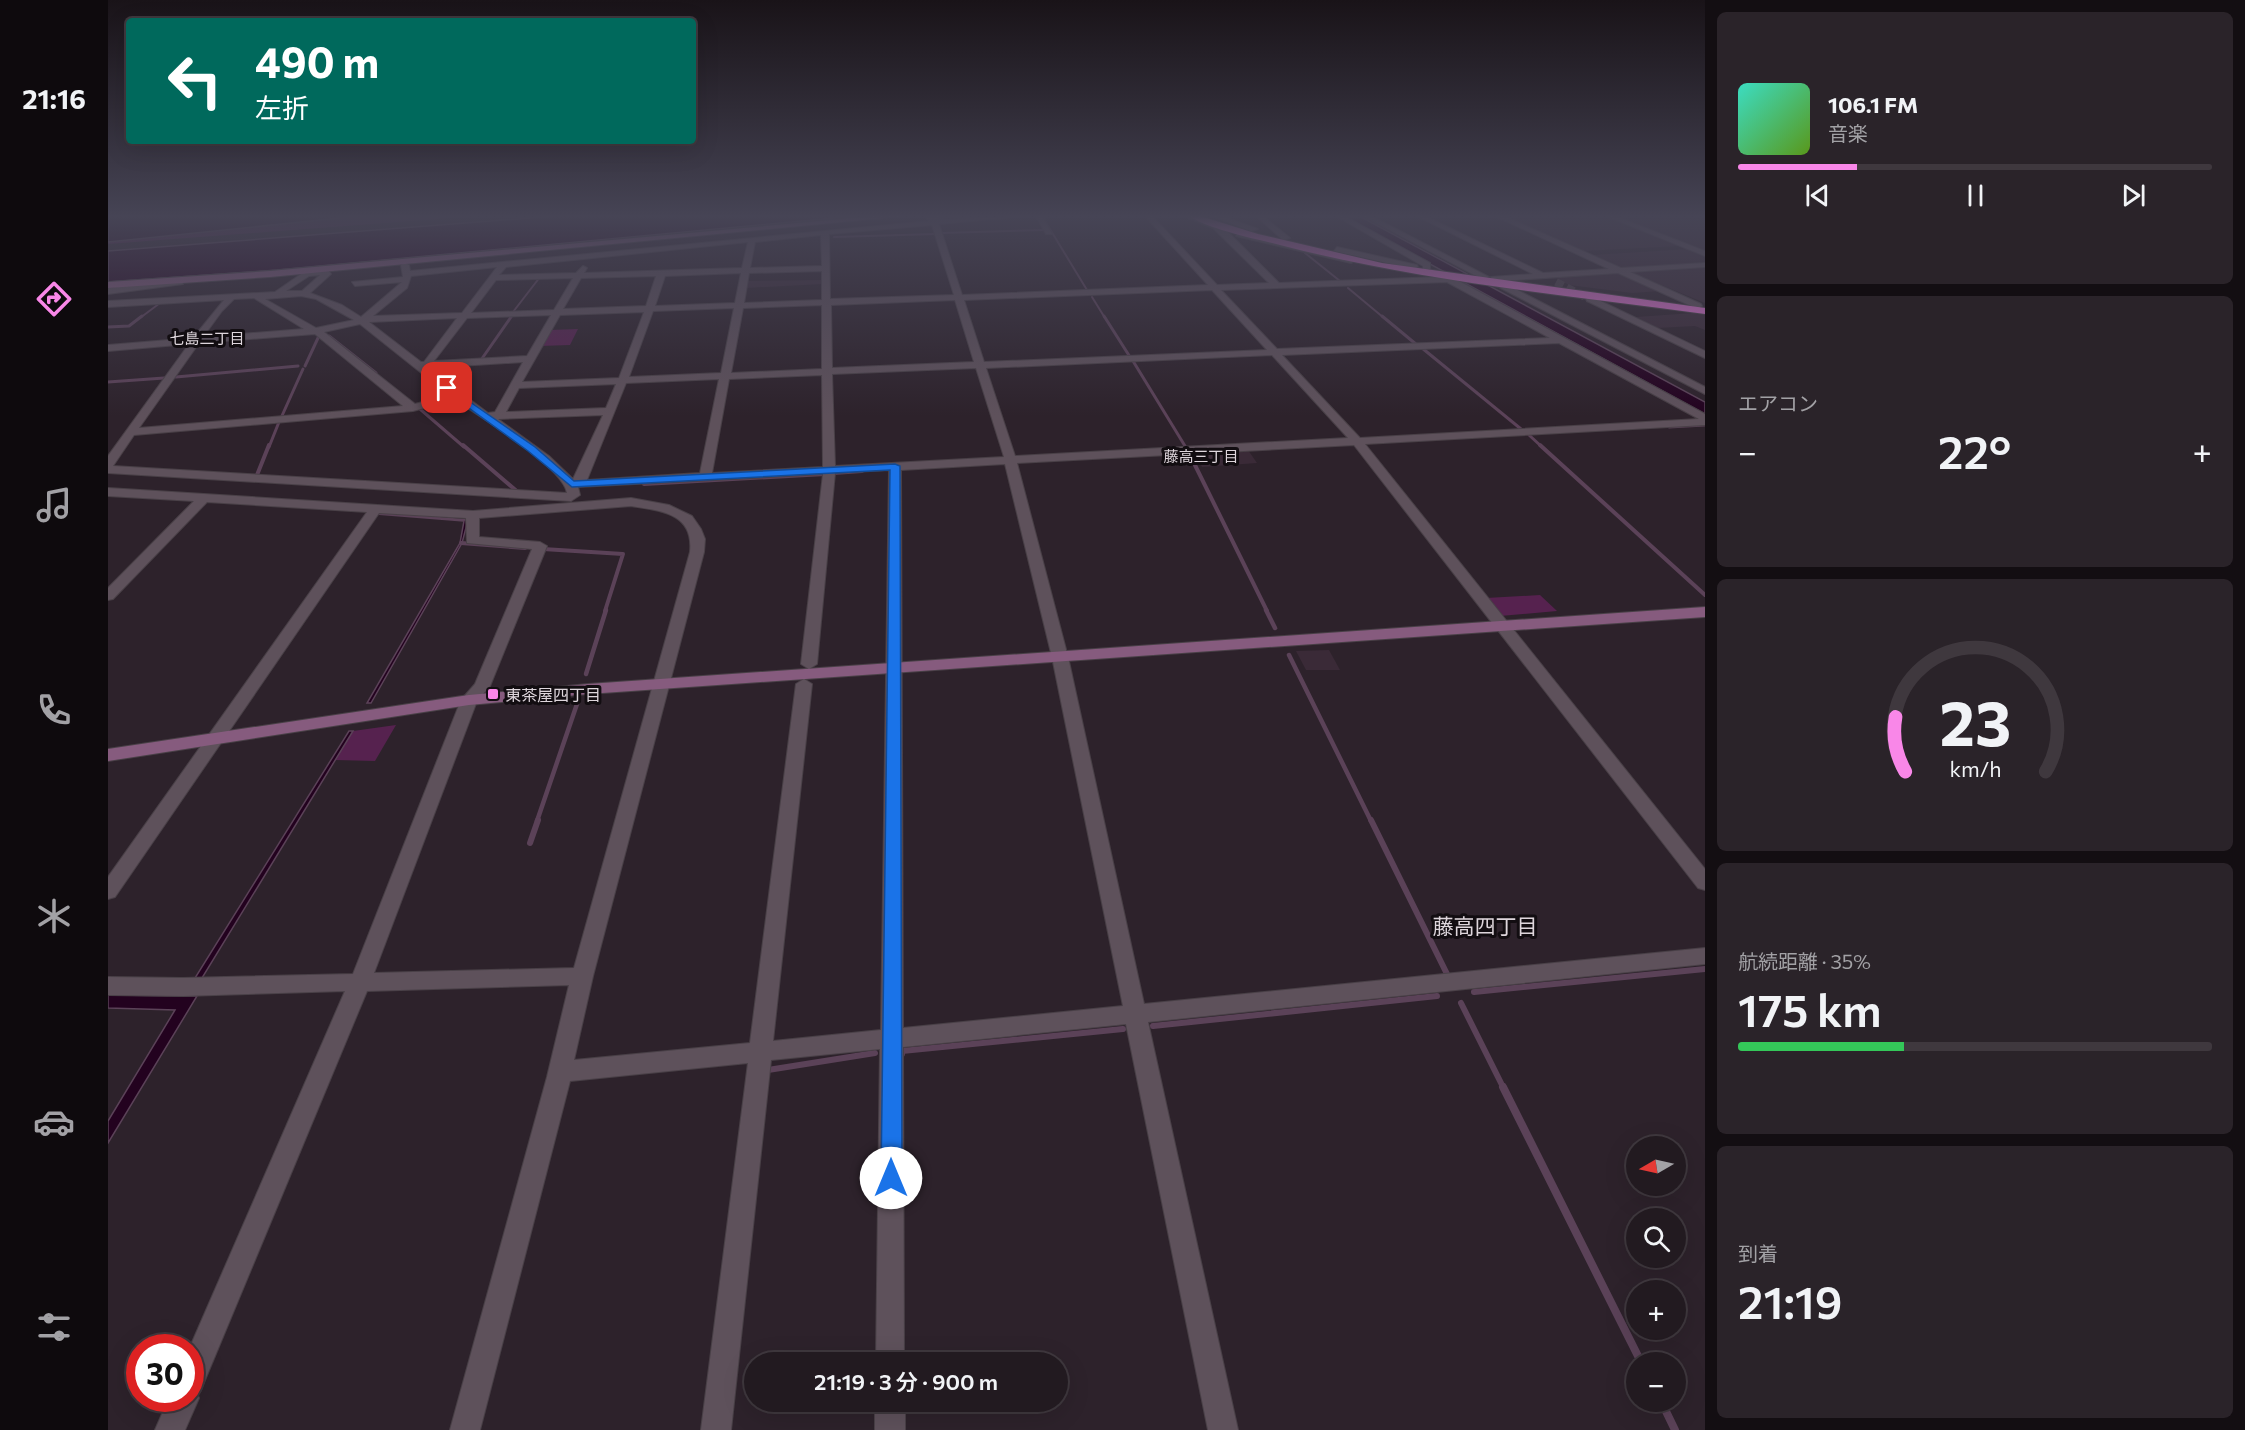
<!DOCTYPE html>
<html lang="ja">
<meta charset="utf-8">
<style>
:root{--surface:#221a20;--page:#2a2329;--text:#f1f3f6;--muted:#a2a1a5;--line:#3f383e;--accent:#f987e8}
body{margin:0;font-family:Commissioner,"Noto Sans JP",sans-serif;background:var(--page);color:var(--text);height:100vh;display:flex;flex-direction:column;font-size:22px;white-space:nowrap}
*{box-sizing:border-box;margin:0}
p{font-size:20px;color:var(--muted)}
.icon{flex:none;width:33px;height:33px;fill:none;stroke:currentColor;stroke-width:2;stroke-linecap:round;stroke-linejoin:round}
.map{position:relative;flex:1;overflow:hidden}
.details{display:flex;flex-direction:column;gap:12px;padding:12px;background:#130e12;width:540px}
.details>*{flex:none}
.banner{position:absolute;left:18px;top:18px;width:570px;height:126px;border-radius:6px;box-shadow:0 6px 24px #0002,0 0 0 2px var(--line);background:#00695c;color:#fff;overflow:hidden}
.needle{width:39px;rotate:261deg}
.controls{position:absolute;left:1518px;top:1136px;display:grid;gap:12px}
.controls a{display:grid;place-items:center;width:60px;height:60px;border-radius:50%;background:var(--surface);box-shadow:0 6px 24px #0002,0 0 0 2px var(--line);font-size:30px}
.speed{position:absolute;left:18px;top:1334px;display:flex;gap:12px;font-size:30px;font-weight:700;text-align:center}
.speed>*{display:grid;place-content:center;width:78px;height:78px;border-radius:50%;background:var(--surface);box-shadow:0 6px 24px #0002,0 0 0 2px var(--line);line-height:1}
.speed .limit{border:9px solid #d22;background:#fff;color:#111}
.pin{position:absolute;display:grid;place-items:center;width:51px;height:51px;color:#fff;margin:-26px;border-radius:12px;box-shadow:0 3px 9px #0006}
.me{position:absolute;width:66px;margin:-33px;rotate:0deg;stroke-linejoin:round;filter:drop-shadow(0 0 4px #0008)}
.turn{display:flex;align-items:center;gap:21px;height:126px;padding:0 30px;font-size:27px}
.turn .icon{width:78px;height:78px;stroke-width:2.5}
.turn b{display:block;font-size:42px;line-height:51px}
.big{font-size:45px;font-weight:600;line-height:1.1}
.details .widget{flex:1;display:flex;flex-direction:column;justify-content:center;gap:9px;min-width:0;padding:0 21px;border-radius:9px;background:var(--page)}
.details .dial{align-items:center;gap:0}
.dial svg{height:156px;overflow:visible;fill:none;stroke:var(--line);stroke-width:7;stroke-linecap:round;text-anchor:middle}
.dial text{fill:var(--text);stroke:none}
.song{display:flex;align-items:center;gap:18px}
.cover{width:72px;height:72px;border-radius:9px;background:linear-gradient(135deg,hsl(170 70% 55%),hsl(90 70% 35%))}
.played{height:6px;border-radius:3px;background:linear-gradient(90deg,var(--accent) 25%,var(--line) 25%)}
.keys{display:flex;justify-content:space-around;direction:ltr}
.heat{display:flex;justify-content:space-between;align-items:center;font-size:33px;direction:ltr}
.charge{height:9px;border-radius:4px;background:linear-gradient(90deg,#34c759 35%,var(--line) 0)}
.trip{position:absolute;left:636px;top:1352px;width:324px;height:60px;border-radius:30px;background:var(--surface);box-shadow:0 6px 24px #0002,0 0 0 2px var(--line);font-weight:600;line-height:60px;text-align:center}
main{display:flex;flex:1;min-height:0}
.tab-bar{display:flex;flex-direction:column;width:108px;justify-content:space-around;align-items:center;background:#0e0a0d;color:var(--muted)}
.tab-bar .icon{width:42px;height:42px}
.tab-bar .selected{color:var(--accent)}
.tab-bar b{font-size:27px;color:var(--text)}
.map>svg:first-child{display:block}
</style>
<main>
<nav class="tab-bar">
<b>21:16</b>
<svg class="icon selected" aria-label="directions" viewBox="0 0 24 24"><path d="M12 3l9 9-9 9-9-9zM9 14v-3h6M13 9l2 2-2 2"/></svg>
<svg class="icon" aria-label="music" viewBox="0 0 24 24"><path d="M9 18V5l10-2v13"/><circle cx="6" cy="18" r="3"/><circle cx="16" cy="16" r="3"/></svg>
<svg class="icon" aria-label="phone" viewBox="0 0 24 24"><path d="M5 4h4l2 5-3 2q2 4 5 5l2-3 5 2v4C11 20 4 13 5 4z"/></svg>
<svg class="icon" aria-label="climate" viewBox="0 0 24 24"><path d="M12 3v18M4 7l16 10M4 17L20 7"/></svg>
<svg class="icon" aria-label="car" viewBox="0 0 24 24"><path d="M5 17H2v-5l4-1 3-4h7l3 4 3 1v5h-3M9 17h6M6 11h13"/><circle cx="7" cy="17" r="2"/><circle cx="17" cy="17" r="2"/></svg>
<svg class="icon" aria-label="filters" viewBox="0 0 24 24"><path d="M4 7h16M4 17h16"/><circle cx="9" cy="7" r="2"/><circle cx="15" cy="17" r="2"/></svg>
</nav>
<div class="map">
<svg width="1597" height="1430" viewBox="0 0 1597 1430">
<rect width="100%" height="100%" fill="#2d222b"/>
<g fill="#3a2a37">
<polygon points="1395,216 1497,216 1573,246 1475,251"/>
<polygon points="1559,216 1597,216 1597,251 1515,219"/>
<polygon points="1581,249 1597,255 1597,263 1516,268 1484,255"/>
<polygon points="1597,267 1597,303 1522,272 1523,271"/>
<polygon points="1508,272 1553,291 1524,293 1461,285 1445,276"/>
<polygon points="715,280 715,284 638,288 639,281"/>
<polygon points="1585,313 1597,315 1597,330 1587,326 1550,328 1528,317"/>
<polygon points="1140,450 1149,463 1094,467 1087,453"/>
<polygon points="1221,650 1232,670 1198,670 1188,651"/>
</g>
<g fill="#56224f">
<polygon points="251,216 368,216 0,244 0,242"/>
<polygon points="470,329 462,345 432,346 441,330"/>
<polygon points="1432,595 1449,611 1392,616 1378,598"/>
<polygon points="288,725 267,761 227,760 245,731"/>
</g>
<g fill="#23021f" stroke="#5b4258" stroke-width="1.5">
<polygon points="0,216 251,216 0,242"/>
<polygon points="448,216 747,216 169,270 0,282 0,251"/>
<polygon points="1234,216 1255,218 1597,402 1597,414"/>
<polygon points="271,513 360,520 354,543 263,703 259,703 352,543 356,521 268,514"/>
<polygon points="241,731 245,731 94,978 87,978"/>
<polygon points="0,995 89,996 0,1143 0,1121 67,1010 0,1008"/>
</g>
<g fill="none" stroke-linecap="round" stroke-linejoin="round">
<g stroke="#5b4258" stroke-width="2">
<polyline points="934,216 979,290"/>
<polyline points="829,221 832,218 853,216"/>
<polyline points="834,233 937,230"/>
<polyline points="726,237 828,234"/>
<polyline points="1197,253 1232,281"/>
<polyline points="1240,288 1276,318"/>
<polyline points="984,297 997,318"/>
<polyline points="405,312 432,277"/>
<polyline points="32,318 52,303"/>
</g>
<g stroke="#5b4258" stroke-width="3">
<polyline points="996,316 1022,357"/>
<polyline points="1274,316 1309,345"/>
<polyline points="0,327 21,326 34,316"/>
<polyline points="221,336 268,373"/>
<polyline points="1314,348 1413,429"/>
<polyline points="373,360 403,317"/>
<polyline points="1025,361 1077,446"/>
<polyline points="197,366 210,338"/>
<polyline points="68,377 190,366"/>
<polyline points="0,382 56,378"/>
<polyline points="312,409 356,447"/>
<polyline points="173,418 195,369"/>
<polyline points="1561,427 1597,425"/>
<polyline points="1421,435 1434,447"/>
<polyline points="161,447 171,422"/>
</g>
<g stroke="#5b4258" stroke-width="4">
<polyline points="355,445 411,493"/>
<polyline points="1432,445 1597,595"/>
<polyline points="1082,455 1159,611"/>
<polyline points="726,473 754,471"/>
<polyline points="149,475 161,445"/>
<polyline points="536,484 717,474"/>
<polyline points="353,543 417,548"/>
<polyline points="435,549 515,554 497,611"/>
</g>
<g stroke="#5b4258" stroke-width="4.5">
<polyline points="1158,610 1167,628"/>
<polyline points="1181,655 1263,821"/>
<polyline points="478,674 498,610"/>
<polyline points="429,821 469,704"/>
</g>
<g stroke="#5b4258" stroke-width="6">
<polyline points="1263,820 1339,974"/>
<polyline points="422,843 430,820"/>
<polyline points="1366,992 1597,969"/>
<polyline points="1353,1003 1396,1089"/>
<polyline points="1045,1026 1329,996"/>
<polyline points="794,1054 794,1051 1015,1029"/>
<polyline points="660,1070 767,1053"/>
</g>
<g stroke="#5b4258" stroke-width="8">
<polyline points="1395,1087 1533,1362"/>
<polyline points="1553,1401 1567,1430"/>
</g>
<polyline stroke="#483d46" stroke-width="8" stroke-dasharray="8 4" stroke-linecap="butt" points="1448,282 1481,299"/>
<g stroke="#494047" stroke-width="2">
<g id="street">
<path d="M 823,216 L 833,216 L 828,220 L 919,216 L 831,224 L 854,295 L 1100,285 L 1037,216 L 1044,216 L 1109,285 L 1161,283 L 1105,228 L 1075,216 L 1084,216 L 1114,226 L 1171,283 L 1331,277 L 1330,273 L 1336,273 L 1597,414 L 1597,425 L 1257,444 L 1597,869 L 1597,890 L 1590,888 L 1246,445 L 909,463 L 960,657 L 1036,1004 L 1597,948 L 1597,964 L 1040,1022 L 1130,1430 L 1100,1430 L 1018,1024 L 795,1047 L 796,1362 L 768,1362 L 772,1049 L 663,1060 L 623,1430 L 593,1430 L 640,1063 L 462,1081 L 372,1430 L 342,1430 L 439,1077 L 461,985 L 259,991 L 92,1392 L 89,1394 L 91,1398 L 77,1430 L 47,1430 L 61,1398 L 82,1398 L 82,1347 L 237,991 L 75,996 L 0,995 L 0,977 L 75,978 L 245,974 L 353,700 L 367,684 L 424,549 L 359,543 L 358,518 L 271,513 L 7,897 L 0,899 L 0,877 L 259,512 L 99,502 L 5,599 L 0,600 L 0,588 L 86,501 L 0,496 L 0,488 L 365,511 L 523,498 L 561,505 L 584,516 L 593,529 L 597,539 L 596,552 L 485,976 L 466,1060 L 642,1043 L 688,684 L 696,679 L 704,684 L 665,1041 L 773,1030 L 781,470 L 727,473 L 709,664 L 701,669 L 693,664 L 715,474 L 470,487 L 472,495 L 463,501 L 0,473 L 0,456 L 81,344 L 0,351 L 0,345 L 85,338 L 116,300 L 0,307 L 0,301 L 167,292 L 196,272 L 220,270 L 223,274 L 202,293 L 234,305 L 253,317 L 294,282 L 247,286 L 244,282 L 295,277 L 293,265 L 297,263 L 301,265 L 302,271 L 821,221 L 819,218 ZM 824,225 L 846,295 L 722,299 L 721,234 ZM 713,235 L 714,266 L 642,268 L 647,242 ZM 640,242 L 634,268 L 476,273 L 479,268 L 475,266 L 468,273 L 391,275 L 398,267 ZM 389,267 L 354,313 L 265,316 L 299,288 L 303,276 ZM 714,271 L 714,300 L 636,303 L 641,273 ZM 633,273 L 627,303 L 547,306 L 557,276 ZM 212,275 L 194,291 L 178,291 L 201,276 ZM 548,276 L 538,306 L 455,309 L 473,278 ZM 465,278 L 446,310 L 363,313 L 388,280 ZM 1339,282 L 1442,338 L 1169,349 L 1113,290 ZM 1104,290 L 1159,350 L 876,362 L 856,300 ZM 193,296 L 208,299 L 246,320 L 208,328 L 157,299 ZM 146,298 L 196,329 L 95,337 L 114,311 L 126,299 ZM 847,300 L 866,362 L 724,368 L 723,305 ZM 714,305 L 714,369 L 623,373 L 635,308 ZM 626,308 L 613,373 L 521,377 L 545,311 ZM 536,312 L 511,378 L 414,382 L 452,315 ZM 443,315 L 419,356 L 326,361 L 359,318 ZM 349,318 L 316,362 L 313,362 L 261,322 ZM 252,324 L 341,395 L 307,404 L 216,332 ZM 207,334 L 295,406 L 31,428 L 91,343 ZM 1451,343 L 1591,419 L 1252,438 L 1174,355 ZM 1164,355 L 1240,438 L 907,456 L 878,368 ZM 415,362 L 387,412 L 380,413 L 320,368 ZM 868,368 L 896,457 L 727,466 L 724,374 ZM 714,375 L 715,467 L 604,473 L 621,379 ZM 611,379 L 592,473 L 479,480 L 518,383 ZM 508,384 L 498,408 L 398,412 L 411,388 ZM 347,400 C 371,416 455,467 459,493 L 5,466 L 26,435 L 305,411 ZM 495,415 L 465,479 L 441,456 L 390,419 ZM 897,464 L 944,657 L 1015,1006 L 795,1028 L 793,470 ZM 523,506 C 553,511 586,513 582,552 L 466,968 L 266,973 L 369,701 L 382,686 L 439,546 L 432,542 L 371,537 L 371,518 Z"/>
<polygon points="928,216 934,216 944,234 938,234"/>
<polygon points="1104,216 1114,216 1150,229 1143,231"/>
<polygon points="1148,216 1155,216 1182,238 1175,240"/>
<polygon points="1228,216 1236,216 1322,263 1322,269 1315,271 1315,266"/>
<polygon points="1255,216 1263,216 1381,277 1374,279"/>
<polygon points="1309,216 1317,216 1435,273 1501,269 1387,216 1396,216 1513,268 1597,263 1597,267 1522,272 1593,304 1594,306 1590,309 1510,273 1392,281 1597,387 1597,394 1387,285 1383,277 1425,274"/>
<polygon points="1498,216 1507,216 1597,251 1597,256"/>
<polygon points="1131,232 1246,259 1247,261 1243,263 1128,236"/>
<polygon points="1229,247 1309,265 1310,267 1306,269 1226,251"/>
<polygon points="72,280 75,284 0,294 0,288"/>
<polygon points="1482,296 1597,351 1597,358 1479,301 1478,299"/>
<rect x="767" y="1401" width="30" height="29"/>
</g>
</g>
<g stroke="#494047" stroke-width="2">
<g id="secondary">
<polygon points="768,216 796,216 162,277 0,288 0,282 162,271"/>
<polygon points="1597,607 1597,617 480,694 361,705 0,761 0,749 361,695 480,684"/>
</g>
</g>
<g stroke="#494047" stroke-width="2">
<path id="highway" d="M 1081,216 L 1092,216 L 1150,234 L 1274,263 L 1597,308 L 1597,314 C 1455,295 1311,281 1172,245 C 1148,239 1100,229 1081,216 Z"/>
</g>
<use href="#street" fill="#5e515b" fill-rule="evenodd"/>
<use href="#secondary" fill="#865b7e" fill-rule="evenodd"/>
<use href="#highway" fill="#e272d1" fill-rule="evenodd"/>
</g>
<linearGradient id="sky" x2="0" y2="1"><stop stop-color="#191318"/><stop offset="0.52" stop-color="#464455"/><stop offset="1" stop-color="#464455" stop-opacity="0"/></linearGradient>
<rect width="1597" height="416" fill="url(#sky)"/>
<polygon fill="#1a73e8" stroke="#114b97" stroke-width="1.5" points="339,386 427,447 466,481 787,464 792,466 794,1178 791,1184 783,1187 776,1184 773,1178 782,470 464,487 420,451 336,390"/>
<rect fill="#f987e8" stroke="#120d11" stroke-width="2" x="379" y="688" width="12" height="12" rx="3"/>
<g text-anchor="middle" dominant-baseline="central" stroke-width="6" stroke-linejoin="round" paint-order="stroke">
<g font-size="15" fill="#ded6dc" stroke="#120d11">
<text x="99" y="338">七島二丁目</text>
<text x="1093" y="456">藤高三丁目</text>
</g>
<g font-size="16" fill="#ded6dc" stroke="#120d11" text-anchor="start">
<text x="397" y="694">東茶屋四丁目</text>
</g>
<g font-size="21" fill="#ded6dc" stroke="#120d11">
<text x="1377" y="925">藤高四丁目</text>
</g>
</g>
</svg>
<div class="controls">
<a><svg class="needle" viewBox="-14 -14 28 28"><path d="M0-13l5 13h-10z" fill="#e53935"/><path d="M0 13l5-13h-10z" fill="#a2a1a5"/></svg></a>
<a><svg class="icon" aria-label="search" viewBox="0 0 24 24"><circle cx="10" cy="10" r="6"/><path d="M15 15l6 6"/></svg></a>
<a>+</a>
<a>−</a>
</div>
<div class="speed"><div class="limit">30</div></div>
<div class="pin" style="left:339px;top:388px;background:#d93025"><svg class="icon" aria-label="arrive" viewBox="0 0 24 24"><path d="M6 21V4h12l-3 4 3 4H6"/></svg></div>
<svg class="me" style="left:783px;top:1178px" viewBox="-20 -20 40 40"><circle r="19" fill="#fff"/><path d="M0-13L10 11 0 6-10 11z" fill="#1a73e8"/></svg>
<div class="trip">21:19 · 3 分 · 900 m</div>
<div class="banner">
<div class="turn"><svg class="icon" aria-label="left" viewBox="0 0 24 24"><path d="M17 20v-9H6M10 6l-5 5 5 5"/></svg><div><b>490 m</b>左折</div></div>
</div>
</div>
<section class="details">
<div class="widget">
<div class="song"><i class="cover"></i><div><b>106.1 FM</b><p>音楽</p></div></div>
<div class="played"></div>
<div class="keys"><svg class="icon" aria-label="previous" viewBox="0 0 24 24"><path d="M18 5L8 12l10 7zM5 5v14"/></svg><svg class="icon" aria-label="pause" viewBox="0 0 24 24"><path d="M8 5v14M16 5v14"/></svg><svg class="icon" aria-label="next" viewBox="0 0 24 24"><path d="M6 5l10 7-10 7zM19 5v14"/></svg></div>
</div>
<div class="widget"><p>エアコン</p>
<div class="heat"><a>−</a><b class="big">22°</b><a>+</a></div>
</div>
<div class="widget dial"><svg viewBox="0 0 100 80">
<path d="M14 69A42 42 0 1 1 86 69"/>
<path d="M14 69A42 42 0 0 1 9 41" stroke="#f987e8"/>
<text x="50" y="56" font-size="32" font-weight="700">23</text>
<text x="50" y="72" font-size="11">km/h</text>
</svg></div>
<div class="widget"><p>航続距離 · 35%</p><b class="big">175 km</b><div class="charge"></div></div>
<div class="widget"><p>到着</p><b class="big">21:19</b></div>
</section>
</main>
